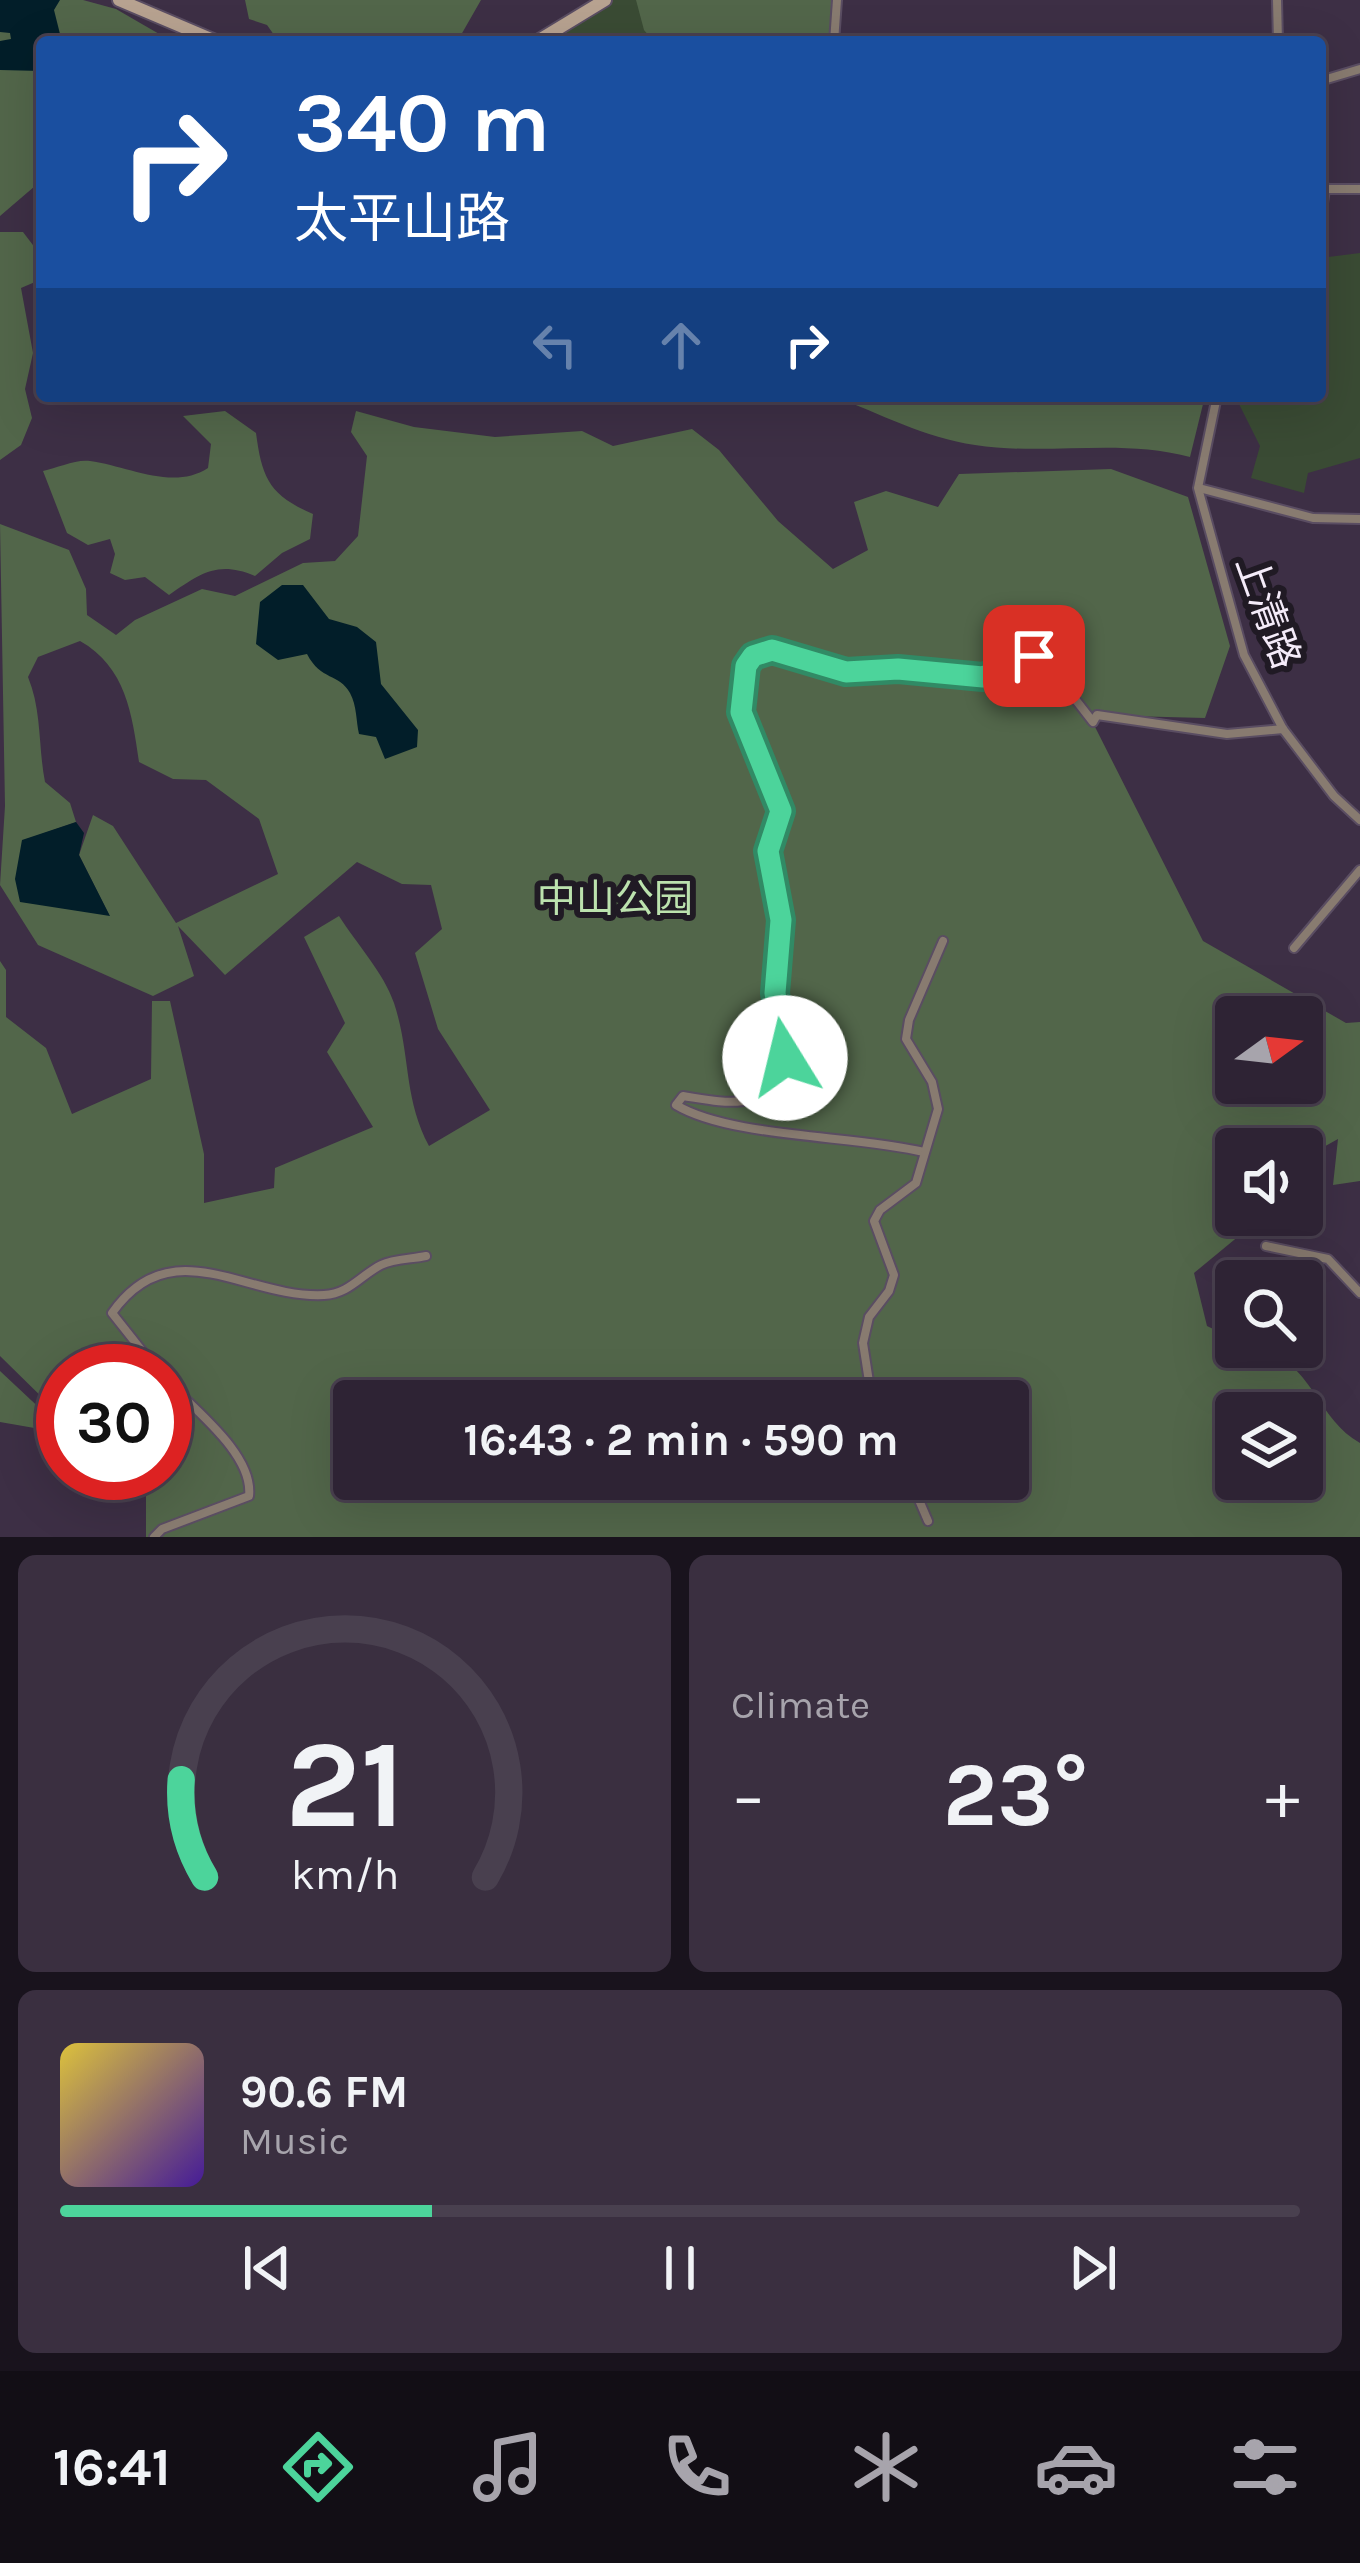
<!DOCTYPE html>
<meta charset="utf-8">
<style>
:root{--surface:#2e2334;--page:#3a2f40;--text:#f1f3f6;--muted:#a7a4ac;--line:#49404f;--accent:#4cd49b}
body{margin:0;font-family:Karla,"Noto Sans SC",sans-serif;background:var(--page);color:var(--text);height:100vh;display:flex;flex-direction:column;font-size:45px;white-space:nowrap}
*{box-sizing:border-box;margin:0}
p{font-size:39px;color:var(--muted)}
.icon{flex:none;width:66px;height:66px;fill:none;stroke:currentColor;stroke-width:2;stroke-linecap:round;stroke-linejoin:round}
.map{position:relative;height:1537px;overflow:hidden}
.drawer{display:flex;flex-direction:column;gap:18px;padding:18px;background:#19131d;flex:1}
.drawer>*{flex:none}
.hud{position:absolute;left:36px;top:36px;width:1290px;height:366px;border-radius:12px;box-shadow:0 12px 48px #0002,0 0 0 3px var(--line);background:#1a4fa0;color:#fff;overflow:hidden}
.needle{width:78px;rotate:75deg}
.controls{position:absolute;left:1215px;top:996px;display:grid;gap:24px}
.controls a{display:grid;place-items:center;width:108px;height:108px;border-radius:12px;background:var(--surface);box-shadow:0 12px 48px #0002,0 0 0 3px var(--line);font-size:60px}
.speed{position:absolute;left:36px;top:1344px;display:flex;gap:24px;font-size:60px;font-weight:700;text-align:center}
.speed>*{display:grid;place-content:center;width:156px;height:156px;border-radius:50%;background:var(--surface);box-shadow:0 12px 48px #0002,0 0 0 3px var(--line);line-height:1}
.speed .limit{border:18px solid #d22;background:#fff;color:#111}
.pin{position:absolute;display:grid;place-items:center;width:102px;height:102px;color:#fff;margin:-51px;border-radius:24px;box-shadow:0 6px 18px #0006}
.me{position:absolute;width:132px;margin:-66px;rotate:351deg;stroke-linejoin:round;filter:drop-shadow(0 0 9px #0008)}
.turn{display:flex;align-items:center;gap:42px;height:252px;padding:0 60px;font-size:54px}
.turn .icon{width:156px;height:156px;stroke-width:2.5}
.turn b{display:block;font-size:84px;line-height:102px}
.lanes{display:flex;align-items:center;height:114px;padding:0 60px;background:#0003;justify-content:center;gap:60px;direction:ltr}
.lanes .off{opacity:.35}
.big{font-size:90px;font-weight:700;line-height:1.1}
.drawer .tile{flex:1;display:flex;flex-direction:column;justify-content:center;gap:18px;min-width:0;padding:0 42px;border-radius:18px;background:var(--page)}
.drawer .dial{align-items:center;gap:0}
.dial svg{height:312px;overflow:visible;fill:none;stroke:var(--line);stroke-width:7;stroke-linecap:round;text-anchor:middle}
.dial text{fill:var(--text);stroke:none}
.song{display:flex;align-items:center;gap:36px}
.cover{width:144px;height:144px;border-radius:18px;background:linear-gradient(135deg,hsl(50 70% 55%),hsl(260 70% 35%))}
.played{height:12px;border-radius:6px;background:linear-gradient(90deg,var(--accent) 30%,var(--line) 30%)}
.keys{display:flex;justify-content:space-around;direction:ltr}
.heat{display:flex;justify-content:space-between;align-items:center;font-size:66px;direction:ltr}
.drawer .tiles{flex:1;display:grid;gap:18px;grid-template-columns:1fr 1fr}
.tile:last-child{grid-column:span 2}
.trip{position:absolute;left:333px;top:1380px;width:696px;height:120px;border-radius:12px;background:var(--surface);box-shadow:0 12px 48px #0002,0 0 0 3px var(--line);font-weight:700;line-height:120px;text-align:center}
.dock{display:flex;height:192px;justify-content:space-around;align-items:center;background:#120e15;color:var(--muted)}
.dock .icon{width:84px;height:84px}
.dock .selected{color:var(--accent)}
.dock b{font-size:54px;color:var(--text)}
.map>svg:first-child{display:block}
</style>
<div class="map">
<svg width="1360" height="1537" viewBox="0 0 1360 1537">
<rect width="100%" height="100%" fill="#3d2f45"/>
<g fill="#3a4b34">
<polygon points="598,0 840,0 839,42 529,42"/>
<polygon points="1360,253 1360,458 1308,473 1304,493 1251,478 1260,446 1235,396 1320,396 1320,258"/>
</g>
<g fill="#52664a" fill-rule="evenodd">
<polygon points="0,0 83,0 116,9 173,42 42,42 42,180 0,216"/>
<polygon points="245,0 481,0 457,42 279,42 267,25 249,19"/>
<polygon points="636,0 840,0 839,42 654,42 644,30"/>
<polygon points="0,232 23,232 42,257 42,279 21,288 33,353 25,389 32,418 21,445 0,460"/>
<path d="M 833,396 L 1205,396 L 1190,457 C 1120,438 1047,456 975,445 C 925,438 879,413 833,396 Z"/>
<path d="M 225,411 L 256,433 C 262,478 269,495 313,514 L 310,539 L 282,553 L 255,576 C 217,560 200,574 169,595 L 145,577 L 125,580 L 110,573 L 115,554 L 110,539 L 88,545 L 67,533 L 43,471 C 57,468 76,459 90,461 C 128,466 173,491 208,468 L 211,444 L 183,416 Z"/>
<path d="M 356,411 L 414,427 L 495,437 L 582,431 L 613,446 L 692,429 L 719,450 L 778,521 L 833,569 L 868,550 L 854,502 L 886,491 L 938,507 L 959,474 L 1111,469 L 1188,497 L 1230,646 L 1205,718 L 1089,715 L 1203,941 L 1346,1023 L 1360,1022 L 1360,1181 L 1333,1185 L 1338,1139 L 1302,1159 L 1302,1149 L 1236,1149 L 1236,1215 L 1275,1215 L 1257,1221 L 1194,1273 L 1207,1326 L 1236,1340 L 1236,1347 C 1313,1347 1310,1415 1360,1443 L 1360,1537 L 146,1537 L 146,1480 L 93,1473 L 165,1473 L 165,1371 L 63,1371 L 63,1402 L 55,1410 L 0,1356 L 0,961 L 6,970 L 6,1017 L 46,1048 L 72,1114 L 151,1079 L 152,1001 L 170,1001 L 204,1154 L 204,1203 L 274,1188 L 275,1168 L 373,1127 L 327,1052 L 345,1023 L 304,937 L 339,916 C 356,943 384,973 394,1003 C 411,1055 403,1097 429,1146 L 490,1110 L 438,1029 L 415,953 L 442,929 L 431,885 L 402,884 L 357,862 L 225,975 L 178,926 L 194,976 L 153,996 L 38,945 L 0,885 L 5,806 L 0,524 L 69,550 L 86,589 L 87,615 L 116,635 L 135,620 L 202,589 L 235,596 L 303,563 L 335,561 L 358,536 L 367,456 L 351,432 ZM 80,641 C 126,667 132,714 139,762 L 173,779 L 206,780 L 259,819 L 278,874 L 176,923 L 113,826 L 93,815 L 79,855 L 109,915 L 20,901 L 22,841 L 76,822 L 70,803 L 45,782 C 38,746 42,711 28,677 L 38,657 ZM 1236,1017 L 1302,1017 L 1302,1083 L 1236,1083 ZM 354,1401 L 1008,1401 L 1008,1479 L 354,1479 ZM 1236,1413 L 1302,1413 L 1302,1479 L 1236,1479 Z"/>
<polygon points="0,1371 63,1430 63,1433 0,1422"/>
</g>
<g fill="#021e29">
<polygon points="0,0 60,0 54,10 62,42 42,42 42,71 0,70 0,41 11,39 10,33 0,32"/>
<path d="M 282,585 L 303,585 L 329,619 L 357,627 L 376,642 L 381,684 L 418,730 L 417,747 L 385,759 L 376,737 L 359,734 C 356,721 357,706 350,693 C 339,673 321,681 307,654 L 278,660 L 256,644 L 260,602 Z"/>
<polygon points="76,822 84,833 79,855 110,916 20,902 15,879 22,840"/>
</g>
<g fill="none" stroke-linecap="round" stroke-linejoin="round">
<g stroke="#5a4d62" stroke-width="12">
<g id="minor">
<polyline points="1277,0 1278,42"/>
<polyline points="834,42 837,0"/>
<polyline points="1320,81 1360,69"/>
<polyline points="1320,174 1325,189 1320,224"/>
<polyline points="1325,189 1360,189"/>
<polyline points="1217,396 1198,488 1244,655 1283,729 1334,796 1360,820"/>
<polyline points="1199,488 1313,518 1360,519"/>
<polyline points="1294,948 1360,870"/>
<path d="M 924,1152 C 855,1135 731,1138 676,1105 L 683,1096 C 722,1102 759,1112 785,1074 L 775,993 L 781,920 L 768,851 L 781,811 L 741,712 L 742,683 L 753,656 L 786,652 L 846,672 L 898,669 L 983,677 L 1034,656 L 1054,672 L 1093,722 L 1097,715 L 1227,734 L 1283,729"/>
<polyline points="1266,1246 1328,1259 1360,1293"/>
<path d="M 158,1371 L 112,1313 C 172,1228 246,1299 324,1295 C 349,1294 361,1275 381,1265 C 393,1259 412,1259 426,1256"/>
<polyline points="616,1401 639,1401"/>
<polyline points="872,1401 863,1343 869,1317 889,1291 894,1275 874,1221 880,1210 916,1183 938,1109 932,1082 906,1039 909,1020 943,941"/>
<polyline points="910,1479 928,1521"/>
<path d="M 154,1537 L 162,1529 L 249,1496 C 254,1454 192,1408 165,1379"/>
</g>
</g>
<g stroke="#5a4d62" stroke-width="16">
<g id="secondary">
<polyline points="119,0 218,42"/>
<polyline points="536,42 605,0"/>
</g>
</g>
<use href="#minor" stroke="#887b70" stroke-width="8"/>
<use href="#secondary" stroke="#b7a290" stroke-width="12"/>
</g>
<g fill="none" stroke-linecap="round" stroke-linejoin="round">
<g stroke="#318a65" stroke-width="30">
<polyline id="route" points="785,1058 775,993 781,920 768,851 781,811 741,712 746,666 753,656 772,650 846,672 898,669 983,677 1034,656"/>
</g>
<use href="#route" stroke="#4cd49b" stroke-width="21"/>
</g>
<g text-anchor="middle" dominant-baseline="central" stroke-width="12" stroke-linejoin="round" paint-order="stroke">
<g font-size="39" fill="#f4ebf9" stroke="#201a24">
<text transform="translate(1268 612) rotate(70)">上清路</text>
</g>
<g font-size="39" fill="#bce2ae" stroke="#201a24">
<text x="615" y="899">中山公园</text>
</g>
</g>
</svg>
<div class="controls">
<a><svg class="needle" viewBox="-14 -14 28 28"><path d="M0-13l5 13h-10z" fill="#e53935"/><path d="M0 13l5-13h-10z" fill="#a7a4ac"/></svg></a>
<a><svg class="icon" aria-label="sound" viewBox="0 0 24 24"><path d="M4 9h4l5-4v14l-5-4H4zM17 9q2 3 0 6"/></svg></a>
<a><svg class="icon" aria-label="search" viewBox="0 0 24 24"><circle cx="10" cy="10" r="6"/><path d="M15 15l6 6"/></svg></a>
<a><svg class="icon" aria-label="layers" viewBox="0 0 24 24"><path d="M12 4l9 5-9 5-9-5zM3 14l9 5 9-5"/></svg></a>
</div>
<div class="speed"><div class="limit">30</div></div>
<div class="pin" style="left:1034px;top:656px;background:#d93025"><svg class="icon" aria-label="arrive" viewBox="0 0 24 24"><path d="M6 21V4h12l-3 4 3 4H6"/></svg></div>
<svg class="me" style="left:785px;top:1058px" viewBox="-20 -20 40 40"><circle r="19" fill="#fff"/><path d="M0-13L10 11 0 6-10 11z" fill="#4cd49b"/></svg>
<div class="trip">16:43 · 2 min · 590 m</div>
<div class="hud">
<div class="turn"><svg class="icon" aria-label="right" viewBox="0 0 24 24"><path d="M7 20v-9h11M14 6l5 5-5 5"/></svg><div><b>340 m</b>太平山路</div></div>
<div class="lanes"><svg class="icon off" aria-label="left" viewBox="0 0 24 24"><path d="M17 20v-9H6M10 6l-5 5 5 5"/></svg><svg class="icon off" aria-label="ahead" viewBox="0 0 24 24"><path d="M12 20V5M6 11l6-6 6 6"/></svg><svg class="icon" aria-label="right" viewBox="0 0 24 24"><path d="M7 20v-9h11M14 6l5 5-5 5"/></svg></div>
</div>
</div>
<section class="drawer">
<div class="tiles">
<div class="tile dial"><svg viewBox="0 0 100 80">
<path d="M14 69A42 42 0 1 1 86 69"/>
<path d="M14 69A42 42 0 0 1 8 44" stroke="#4cd49b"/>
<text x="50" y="56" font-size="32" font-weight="700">21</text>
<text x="50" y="72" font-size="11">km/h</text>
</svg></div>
<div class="tile"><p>Climate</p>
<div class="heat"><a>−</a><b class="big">23°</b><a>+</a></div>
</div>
<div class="tile">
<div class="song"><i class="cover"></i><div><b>90.6 FM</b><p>Music</p></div></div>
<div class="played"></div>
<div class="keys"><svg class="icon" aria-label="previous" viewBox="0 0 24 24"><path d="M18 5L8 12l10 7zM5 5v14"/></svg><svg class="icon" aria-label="pause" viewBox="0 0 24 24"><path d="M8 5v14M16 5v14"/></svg><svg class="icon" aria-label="next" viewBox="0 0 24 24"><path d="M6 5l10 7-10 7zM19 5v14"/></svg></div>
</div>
</div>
</section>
<nav class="dock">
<b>16:41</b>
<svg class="icon selected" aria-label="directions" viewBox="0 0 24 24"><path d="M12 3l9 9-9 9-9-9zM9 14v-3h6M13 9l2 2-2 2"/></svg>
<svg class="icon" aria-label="music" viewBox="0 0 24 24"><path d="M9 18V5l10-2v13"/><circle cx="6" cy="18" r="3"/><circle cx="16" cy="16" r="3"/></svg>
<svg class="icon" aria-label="phone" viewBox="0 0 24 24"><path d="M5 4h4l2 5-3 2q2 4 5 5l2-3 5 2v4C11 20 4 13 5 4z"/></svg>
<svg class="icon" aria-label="climate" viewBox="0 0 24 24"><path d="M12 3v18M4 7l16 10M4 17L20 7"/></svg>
<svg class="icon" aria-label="car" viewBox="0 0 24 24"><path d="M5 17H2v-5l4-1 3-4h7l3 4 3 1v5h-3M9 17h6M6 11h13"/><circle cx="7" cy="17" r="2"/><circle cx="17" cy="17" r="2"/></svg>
<svg class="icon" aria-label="filters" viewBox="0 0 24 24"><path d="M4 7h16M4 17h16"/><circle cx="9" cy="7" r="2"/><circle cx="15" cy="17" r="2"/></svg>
</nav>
